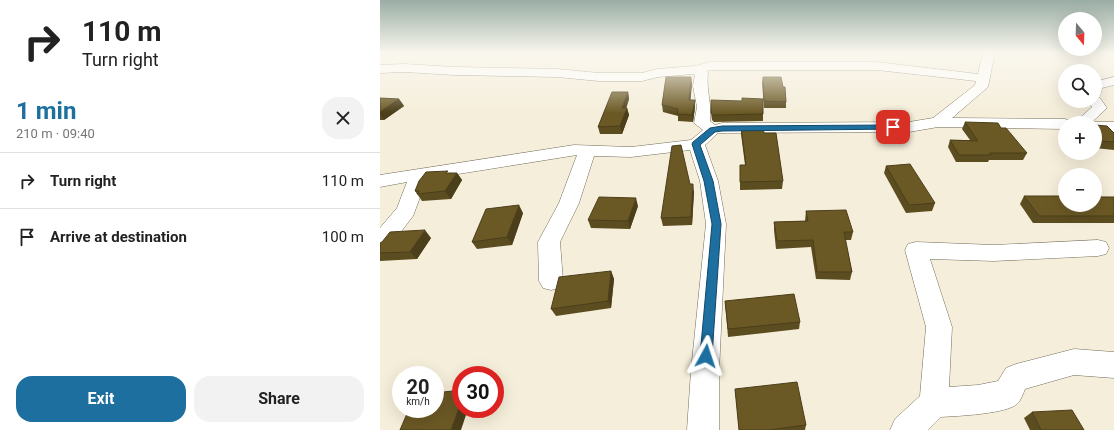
<!DOCTYPE html>
<meta charset="utf-8">
<style>
:root{--surface:#fff;--page:#f2f2f2;--text:#222;--muted:#767676;--line:#e0e0e0;--accent:#1d6fa0}
body{margin:0;font-family:Roboto,sans-serif;background:var(--page);color:var(--text);height:100vh;display:flex;flex-direction:column;font-size:15px;white-space:nowrap}
*{box-sizing:border-box;margin:0}
p{font-size:13px;color:var(--muted)}
.icon{flex:none;width:22px;height:22px;fill:none;stroke:currentColor;stroke-width:2;stroke-linecap:round;stroke-linejoin:round}
.map{position:relative;flex:1;overflow:hidden}
.sheet{display:flex;flex-direction:column;background:var(--surface);width:380px}
.sheet>*{flex:none}
.hud{background:#fff;color:var(--text);overflow:hidden}
.needle{width:26px;rotate:161deg}
.buttons{position:absolute;left:678px;top:12px;display:grid;gap:8px}
.buttons a{display:grid;place-items:center;width:44px;height:44px;border-radius:50%;background:var(--surface);box-shadow:0 4px 16px #0002;font-size:20px}
.speed{position:absolute;left:12px;top:366px;display:flex;gap:8px;font-size:20px;font-weight:700;text-align:center}
.speed>*{display:grid;place-content:center;width:52px;height:52px;border-radius:50%;background:var(--surface);box-shadow:0 4px 16px #0002;line-height:1}
.speed small{font-size:10px;font-weight:400}
.speed .limit{border:6px solid #d22;background:#fff;color:#111}
.pin{position:absolute;display:grid;place-items:center;width:34px;height:34px;color:#fff;margin:-17px;border-radius:8px;box-shadow:0 2px 6px #0006}
.me{position:absolute;width:44px;margin:-22px;rotate:5deg;stroke-linejoin:round;filter:drop-shadow(0 0 3px #0008)}
.turn{display:flex;align-items:center;gap:14px;height:84px;padding:0 16px;font-size:18px}
.turn .icon{width:52px;height:52px;stroke-width:2.5}
.turn b{display:block;font-size:28px;line-height:34px}
.round{display:grid;place-items:center;flex:none;width:42px;height:42px;border-radius:16px;background:var(--page)}
.summary{display:flex;align-items:center;justify-content:space-between;height:68px;padding:0 16px}
h1{font-size:24px;font-weight:700;line-height:30px;color:var(--accent)}
.button{display:flex;gap:8px;margin-top:auto;padding:8px 16px}
.button a{flex:1;height:46px;border-radius:16px;background:var(--accent);color:#fff;font-size:16px;font-weight:700;line-height:46px;text-align:center}
.button a+a{background:var(--page);color:var(--text)}
ul{padding:0;list-style:none}
li{display:flex;align-items:center;gap:12px;height:56px;padding:0 16px;border-top:1px solid var(--line)}
li div{flex:1}
li b{display:block;font-size:15px}
li em{font-style:normal}
main{display:flex;flex:1;min-height:0}
.map>svg:first-child{display:block}
.lines{fill:none;stroke-linecap:round;stroke-linejoin:round}
.street-casing{stroke:#726c5a;stroke-width:1}
.street{fill:#fff;fill-rule:evenodd}
.wall{fill:#5c4d20}
.shaded-wall{fill:#4b3e1a}
.building{fill:#6b5925;stroke:#4b3e1a}
.route{fill:#1d6fa0;stroke:#134868}
</style>
<main>
<section class="sheet">
<div class="hud">
<div class="turn"><svg class="icon" aria-label="right" viewBox="0 0 24 24"><path d="M7 20v-9h11M14 6l5 5-5 5"/></svg><div><b>110 m</b>Turn right</div></div>
</div>
<div class="summary"><div><h1>1 min</h1><p>210 m · 09:40</p></div><a class="round"><svg class="icon" aria-label="close" viewBox="0 0 24 24"><path d="M6 6l12 12M18 6L6 18"/></svg></a></div>
<ul>
<li><svg class="icon" aria-label="right" viewBox="0 0 24 24"><path d="M7 20v-9h11M14 6l5 5-5 5"/></svg><div><b>Turn right</b></div><em>110 m</em></li>
<li><svg class="icon" aria-label="arrive" viewBox="0 0 24 24"><path d="M6 21V4h12l-3 4 3 4H6"/></svg><div><b>Arrive at destination</b></div><em>100 m</em></li>
</ul>
<div class="button"><a>Exit</a><a>Share</a></div>
</section>
<div class="map">
<svg width="734" height="430" viewBox="0 0 734 430">
<rect width="100%" height="100%" fill="#f5eeda"/>
<g class="lines">
<g class="street-casing">
<g id="street">
<path d="M605,53h12l-3,4 -6,30 -36,31 113,1 5,2 2,2h-7v6l-127,-2 -29,5 -187,1h-4l-13,12 13,36 8,43 -7,147v59h-32l4,-59 15,-147 -6,-43 -10,-31 -59,7 -37,-1 -15,47 -19,39 3,39 -4,7 -8,2 -8,-2 -4,-7 -1,-39 21,-39 18,-48 -150,24 -14,37 -25,33 -8,2v-23l17,-20 10,-26 -27,5v-12l194,-30 57,2 60,-7 12,-10 -9,-7 3,-16 -4,-21 2,-11 -2,-1 -35,3 -16,4h-43l-42,-4 -102,-2 -51,-3 -24,1v-8l24,-1 51,3 102,2 42,4h43l15,-4 38,-3 15,-4h167l101,12 4,-17zM330,70h167l99,11 -1,4 -42,33 -24,4 -187,1 -7,2 -5,-4c2,-18 -4,-30 -2,-48l-1,-2z"/>
<polygon points="734,77 734,85 722,88 720,95 715,96 715,82"/>
<polygon points="715,97 720,98 727,108 712,122 734,122 734,132 715,131 715,123 694,123 712,107 708,101 715,101"/>
<path d="M718,240l8,2 3,6 -3,6 -8,2 -104,5 -64,-2 22,68 -3,60 29,-2 20,-4 8,-13 10,-4 58,-15 40,3v26l-40,-3 -49,14c-2,5 -4,11 -7,14 -9,11 -62,13 -77,14l-13,13h-38l5,-11 25,-23 6,-69 -21,-77 3,-6 8,-2 78,3z"/>
</g>
</g>
<use href="#street" class="street"/>
</g>
<g class="wall">
<polygon points="383,77 403,87 406,102 406,108 384,108 382,83"/>
<polygon points="312,83 310,100 315,107 313,122 298,121 298,116 283,112 282,105"/>
<polygon points="248,92 249,99 246,108 247,108 249,115 242,134 220,134 218,127"/>
<polygon points="0,98 19,99 24,106 4,120 0,120"/>
<polygon points="331,113 383,114 383,121 334,122 332,120"/>
<polygon points="585,122 621,128 647,153 643,160 609,160 608,162 576,162 568,147 570,140 590,140 582,129"/>
<polygon points="715,125 734,133 734,150 715,148"/>
<polygon points="361,127 384,133 403,181 402,189 360,190 360,165 365,165 361,134"/>
<polygon points="506,166 555,203 552,211 526,213 504,173"/>
<polygon points="70,173 77,173 82,180 71,199 42,201 35,191"/>
<polygon points="314,192 312,225 283,226 281,218"/>
<polygon points="644,196 734,197 734,223 653,223 640,204"/>
<polygon points="258,206 250,229 211,228 208,220"/>
<polygon points="426,211 473,232 471,240 465,240 472,272 470,280 436,279 431,247 396,249 394,230 394,222 425,221"/>
<polygon points="143,213 132,245 97,249 92,242"/>
<polygon points="51,238 37,259 0,261 0,243"/>
<polygon points="231,271 234,279 231,308 176,316 171,309"/>
<polygon points="345,301 420,322 419,329 348,337"/>
<polygon points="355,389 426,425 425,430 359,430"/>
<polygon points="652,412 704,430 650,430 644,418"/>
</g>
<g class="shaded-wall">
<polygon points="311,77 312,83 310,107 309,100"/>
<polygon points="248,92 249,99 244,115 242,108"/>
<polygon points="19,99 24,106 4,120 0,114 0,112"/>
<polygon points="315,100 315,107 313,122 312,115"/>
<polygon points="247,108 249,115 242,134 240,126"/>
<polygon points="77,173 82,180 71,199 65,191"/>
<polygon points="313,184 314,192 312,225 311,217"/>
<polygon points="256,198 258,206 250,229 248,221"/>
<polygon points="139,205 143,213 132,245 127,237"/>
<polygon points="45,230 51,238 37,259 30,252"/>
<polygon points="231,271 234,279 231,308 228,301"/>
<polygon points="81,402 81,409 88,409 81,430 71,430"/>
</g>
<g class="building">
<polygon points="286,77 311,77 309,100 315,100 312,115 297,114 298,109 282,105"/>
<polygon points="383,77 401,77 403,87 405,87 406,102 384,101"/>
<polygon points="232,92 248,92 242,108 247,108 240,126 218,127"/>
<polygon points="0,98 19,99 0,112"/>
<polygon points="362,98 383,99 383,114 339,115 333,115 331,113 331,100 362,101"/>
<polygon points="585,122 618,123 621,128 626,128 647,153 610,153 611,155 579,155 570,140 598,141"/>
<polygon points="715,125 727,126 734,133 734,142 716,141 715,139"/>
<polygon points="361,127 383,127 384,133 396,133 403,181 360,182 360,165 366,165"/>
<polygon points="301,145 310,184 313,184 311,217 281,218 292,146"/>
<polygon points="530,164 555,203 529,205 506,166"/>
<polygon points="68,171 66,173 77,173 65,191 37,194 39,191 35,191 39,181 46,172"/>
<polygon points="644,196 685,196 685,205 715,205 715,197 734,197 734,216 659,216"/>
<polygon points="219,197 256,198 248,221 208,220"/>
<polygon points="139,205 127,237 92,242 106,209"/>
<polygon points="466,210 473,232 464,232 472,272 437,272 433,240 397,241 394,222 428,221 426,211"/>
<polygon points="45,230 30,252 0,253 0,243 2,242 10,232"/>
<polygon points="231,271 228,301 171,309 179,277"/>
<polygon points="414,294 420,322 348,329 345,301"/>
<polygon points="417,382 426,425 388,430 359,430 355,389"/>
<polygon points="81,390 81,402 71,430 20,430 29,409 55,409 55,393"/>
<polygon points="692,410 704,430 661,430 652,412"/>
</g>
<linearGradient id="sky" x2="0" y2="1"><stop stop-color="#99ada4"/><stop offset="0.47" stop-color="#faf7ee"/><stop offset="1" stop-color="#faf7ee" stop-opacity="0"/></linearGradient>
<rect width="734" height="113" fill="url(#sky)"/>
<polygon class="route" points="513,125 516,126 516,129 342,131 335,132 320,145 333,181 341,224 332,356 330,360 326,362 322,360 320,356 332,224 324,181 312,144 313,142 330,128 342,126"/>
</svg>
<div class="buttons">
<a><svg class="needle" viewBox="-14 -14 28 28"><path d="M0-13l5 13h-10z" fill="#e53935"/><path d="M0 13l5-13h-10z" fill="#767676"/></svg></a>
<a><svg class="icon" aria-label="search" viewBox="0 0 24 24"><circle cx="10" cy="10" r="6"/><path d="M15 15l6 6"/></svg></a>
<a>+</a>
<a>−</a>
</div>
<div class="speed"><div>20<small>km/h</small></div><div class="limit">30</div></div>
<div class="pin" style="left:513px;top:127px;background:#d93025"><svg class="icon" aria-label="arrive" viewBox="0 0 24 24"><path d="M6 21V4h12l-3 4 3 4H6"/></svg></div>
<svg class="me" style="left:326px;top:356px" viewBox="-20 -20 40 40"><path d="M0-17L14 15 0 8-14 15z" fill="#1d6fa0" stroke="#fff" stroke-width="4"/></svg>
</div>
</main>
